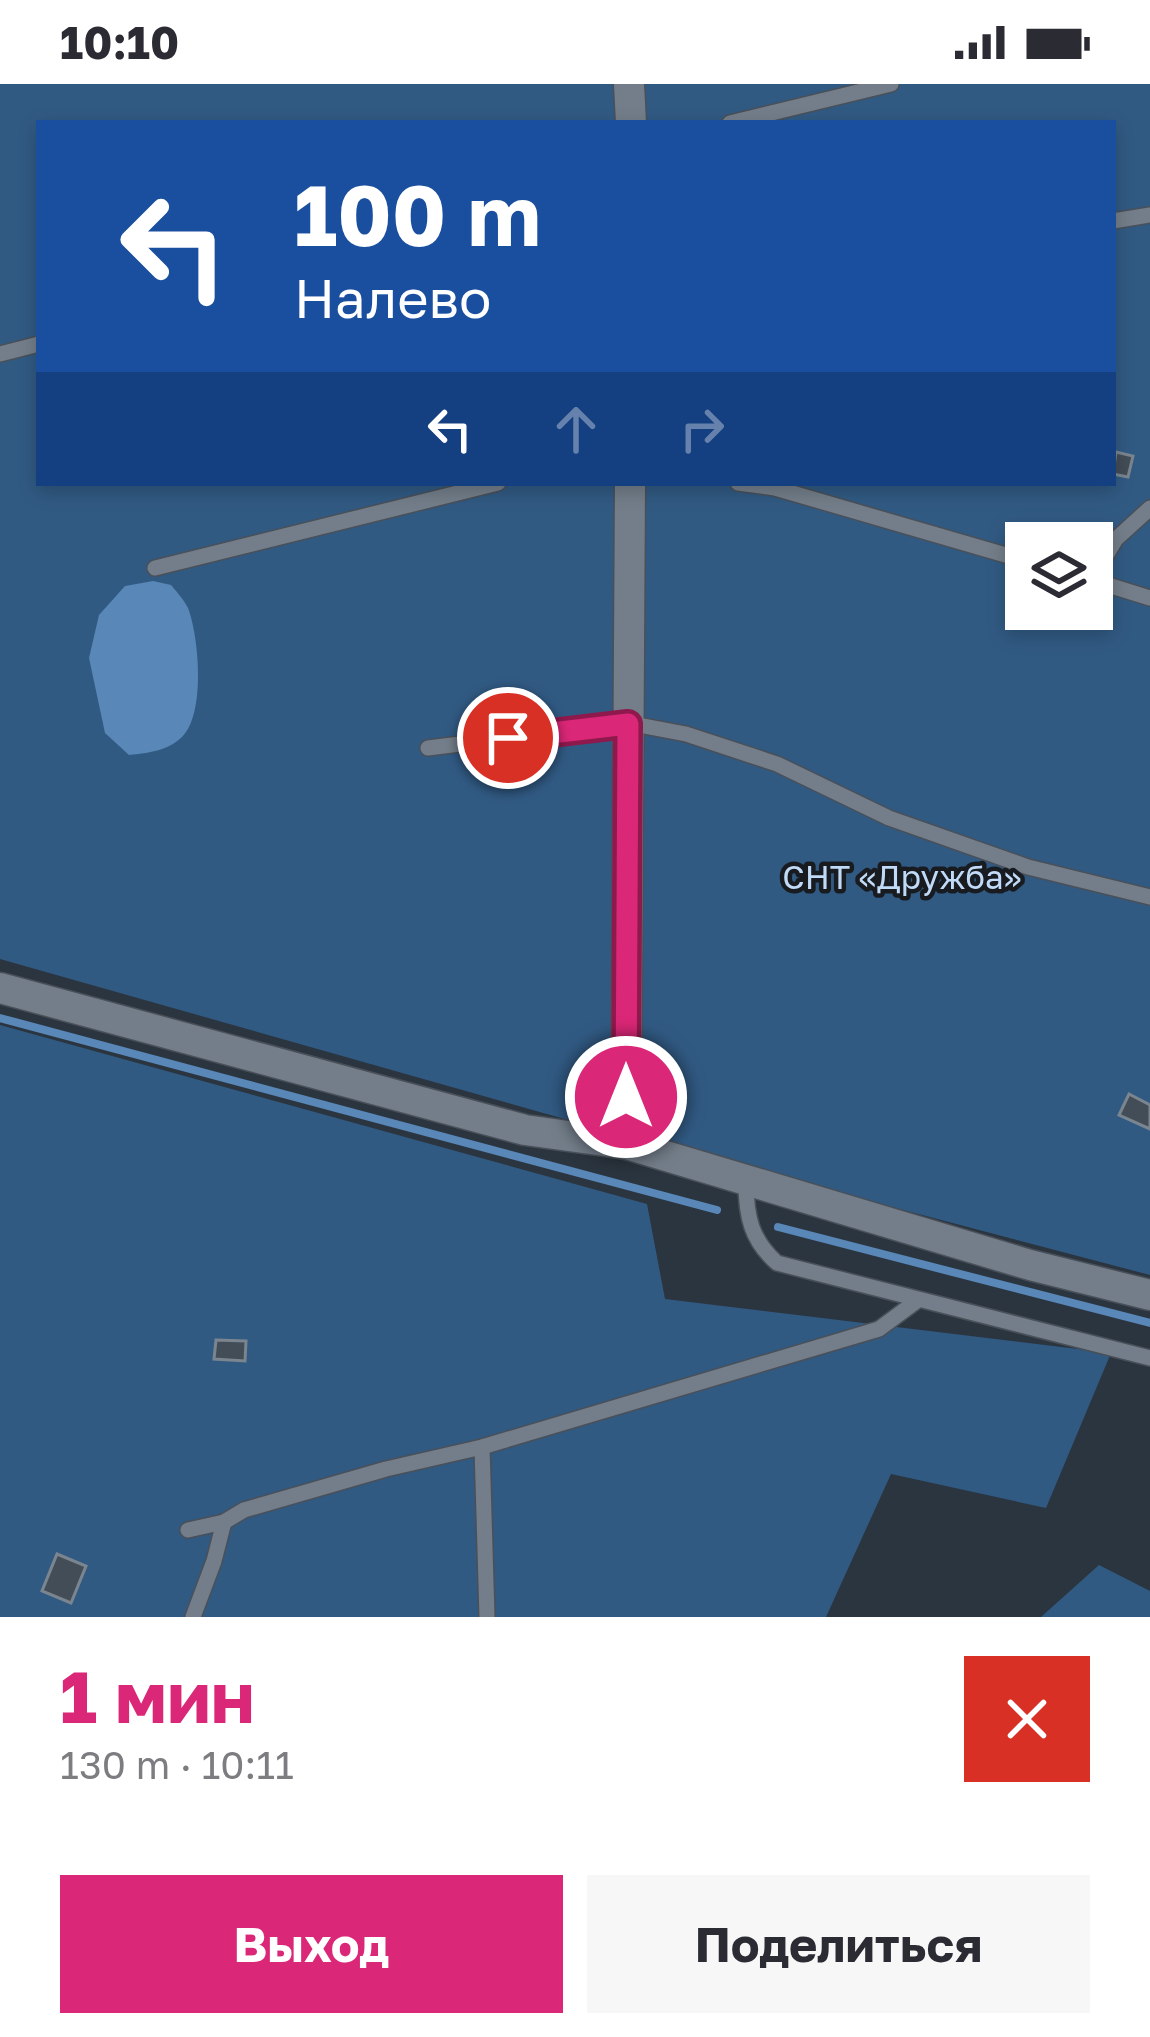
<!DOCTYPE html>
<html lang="ru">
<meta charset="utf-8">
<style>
:root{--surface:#fff;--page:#f7f7f7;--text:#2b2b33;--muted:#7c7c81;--accent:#db2777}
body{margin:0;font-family:"Golos Text",sans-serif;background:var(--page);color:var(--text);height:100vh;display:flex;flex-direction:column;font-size:45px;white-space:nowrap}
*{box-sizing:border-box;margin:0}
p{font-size:39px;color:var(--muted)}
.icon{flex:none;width:66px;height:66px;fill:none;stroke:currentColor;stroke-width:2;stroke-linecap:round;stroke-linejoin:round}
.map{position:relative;height:1533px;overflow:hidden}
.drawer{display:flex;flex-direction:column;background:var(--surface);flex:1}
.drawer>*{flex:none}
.top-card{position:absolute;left:36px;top:36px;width:1080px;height:366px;border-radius:0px;box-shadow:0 6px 18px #0003;background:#1a4fa0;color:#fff;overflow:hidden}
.tools{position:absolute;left:1005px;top:438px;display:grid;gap:24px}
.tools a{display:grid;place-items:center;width:108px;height:108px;border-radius:0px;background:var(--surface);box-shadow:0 6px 18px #0003;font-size:60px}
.pin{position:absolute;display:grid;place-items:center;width:102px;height:102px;color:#fff;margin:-51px;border:6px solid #fff;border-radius:50%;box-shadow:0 3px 12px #0007}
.me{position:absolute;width:132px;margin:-66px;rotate:0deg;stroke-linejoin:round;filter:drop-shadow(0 0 9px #0008)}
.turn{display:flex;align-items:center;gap:42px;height:252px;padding:0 60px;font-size:54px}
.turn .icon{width:156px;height:156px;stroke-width:2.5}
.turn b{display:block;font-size:84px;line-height:102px}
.lanes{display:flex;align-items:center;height:114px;padding:0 60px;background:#0003;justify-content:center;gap:60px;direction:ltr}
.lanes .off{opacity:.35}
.round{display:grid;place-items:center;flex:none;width:126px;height:126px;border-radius:0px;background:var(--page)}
.headline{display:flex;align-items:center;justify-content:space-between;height:204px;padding:0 60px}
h1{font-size:72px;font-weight:700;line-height:90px;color:var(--accent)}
.action{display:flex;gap:24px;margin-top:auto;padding:24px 60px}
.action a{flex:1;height:138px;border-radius:0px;background:var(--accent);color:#fff;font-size:48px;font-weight:700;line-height:138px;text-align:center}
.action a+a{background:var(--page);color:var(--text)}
.status{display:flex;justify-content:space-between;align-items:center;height:84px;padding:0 60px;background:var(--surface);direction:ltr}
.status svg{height:33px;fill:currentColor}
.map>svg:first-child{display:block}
.green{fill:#315a83;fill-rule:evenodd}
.water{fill:#5887b8}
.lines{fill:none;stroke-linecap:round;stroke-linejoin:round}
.stream{stroke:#5887b8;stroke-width:8}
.building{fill:#434d57;stroke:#7a8590;stroke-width:3}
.lane-casing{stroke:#495059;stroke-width:18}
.street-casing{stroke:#495059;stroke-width:33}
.lane{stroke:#737e8a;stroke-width:15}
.street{stroke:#737e8a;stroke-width:30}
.route-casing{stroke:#8e194d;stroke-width:30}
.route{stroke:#db2777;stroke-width:21}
.labels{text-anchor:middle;stroke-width:9;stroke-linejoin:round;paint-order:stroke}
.park-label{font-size:33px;fill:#c0daf7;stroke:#181c21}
</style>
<div class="status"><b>10:10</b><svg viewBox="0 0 49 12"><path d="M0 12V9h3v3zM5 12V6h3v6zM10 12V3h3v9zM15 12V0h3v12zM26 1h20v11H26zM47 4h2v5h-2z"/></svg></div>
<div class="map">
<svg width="1150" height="1533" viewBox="0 0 1150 1533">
<rect width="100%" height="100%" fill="#2b353f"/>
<g class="green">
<path d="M0,0h1150v1191l-497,-131 -653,-185zM39,39h1074v360h-1074zM1026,459h66v66h-66z"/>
<polygon points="0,941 647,1120 665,1215 1111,1269 1046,1424 891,1390 826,1533 0,1533"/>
<polygon points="1099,1481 1150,1507 1150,1533 1041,1533"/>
</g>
<path class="water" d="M153,497l18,4c6,7 13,15 17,23 11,29 18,106 -6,129 -15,14 -33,16 -53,18l-24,-22 -16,-75 10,-43 26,-29z"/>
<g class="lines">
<g class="stream">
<polyline points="0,934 717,1126"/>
<polyline points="778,1143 1150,1239"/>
</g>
</g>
<g class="building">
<polygon points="1116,368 1133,372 1128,393 1113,390"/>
<polygon points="1129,1010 1150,1021 1150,1045 1119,1031"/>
<polygon points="216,1256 246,1257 245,1277 214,1275"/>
<polygon points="57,1470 86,1482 71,1519 42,1507"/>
</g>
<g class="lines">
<g class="lane-casing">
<g id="lane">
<polyline points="730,39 891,0"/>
<polyline points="1113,137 1150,131"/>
<polyline points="0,270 39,260"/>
<polyline points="738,399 775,404 1026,477"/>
<polyline points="155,484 498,399"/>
<polyline points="1092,495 1116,455 1150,424"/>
<polyline points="1092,496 1150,514"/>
<polyline points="428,664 628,639 686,650 777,680 889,734 1028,783 1150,813"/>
<path d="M746,1098c0,34 5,58 31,81l373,95"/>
<polyline points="482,1363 487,1533"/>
<polyline points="188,1446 224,1438"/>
<polyline points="193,1533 214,1477 224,1438 244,1426 386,1385 482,1363 879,1245 918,1216"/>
</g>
</g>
<g class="street-casing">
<g id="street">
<polyline points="629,0 631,39"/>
<polyline points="0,904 525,1046 626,1060 1030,1181 1150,1211"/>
<polyline points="626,1060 630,399"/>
</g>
</g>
<use href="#lane" class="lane"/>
<use href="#street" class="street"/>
</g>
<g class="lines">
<g class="route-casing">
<polyline id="route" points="508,654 628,640 626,1013"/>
</g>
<use href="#route" class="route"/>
</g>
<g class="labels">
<g class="park-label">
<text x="902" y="805">СНТ «Дружба»</text>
</g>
</g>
</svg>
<div class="tools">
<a><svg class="icon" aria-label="layers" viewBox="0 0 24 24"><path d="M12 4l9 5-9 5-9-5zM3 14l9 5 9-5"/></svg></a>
</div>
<div class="pin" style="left:508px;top:654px;background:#d93025"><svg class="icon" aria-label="arrive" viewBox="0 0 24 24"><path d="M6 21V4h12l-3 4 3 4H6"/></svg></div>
<svg class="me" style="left:626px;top:1013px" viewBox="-20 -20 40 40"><circle r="17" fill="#db2777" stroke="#fff" stroke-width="3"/><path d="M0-11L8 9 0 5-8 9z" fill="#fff"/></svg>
<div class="top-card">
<div class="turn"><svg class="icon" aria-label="left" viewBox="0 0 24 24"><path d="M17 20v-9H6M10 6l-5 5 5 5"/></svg><div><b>100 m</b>Налево</div></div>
<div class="lanes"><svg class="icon" aria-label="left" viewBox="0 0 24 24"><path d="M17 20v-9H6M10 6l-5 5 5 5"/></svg><svg class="icon off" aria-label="ahead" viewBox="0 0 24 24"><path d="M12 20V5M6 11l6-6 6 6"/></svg><svg class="icon off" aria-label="right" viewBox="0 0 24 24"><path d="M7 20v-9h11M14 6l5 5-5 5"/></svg></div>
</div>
</div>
<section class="drawer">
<div class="headline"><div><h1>1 мин</h1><p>130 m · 10:11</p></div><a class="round" style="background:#d93025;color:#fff"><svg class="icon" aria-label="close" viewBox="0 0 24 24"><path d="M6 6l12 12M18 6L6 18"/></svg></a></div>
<div class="action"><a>Выход</a><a>Поделиться</a></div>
</section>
